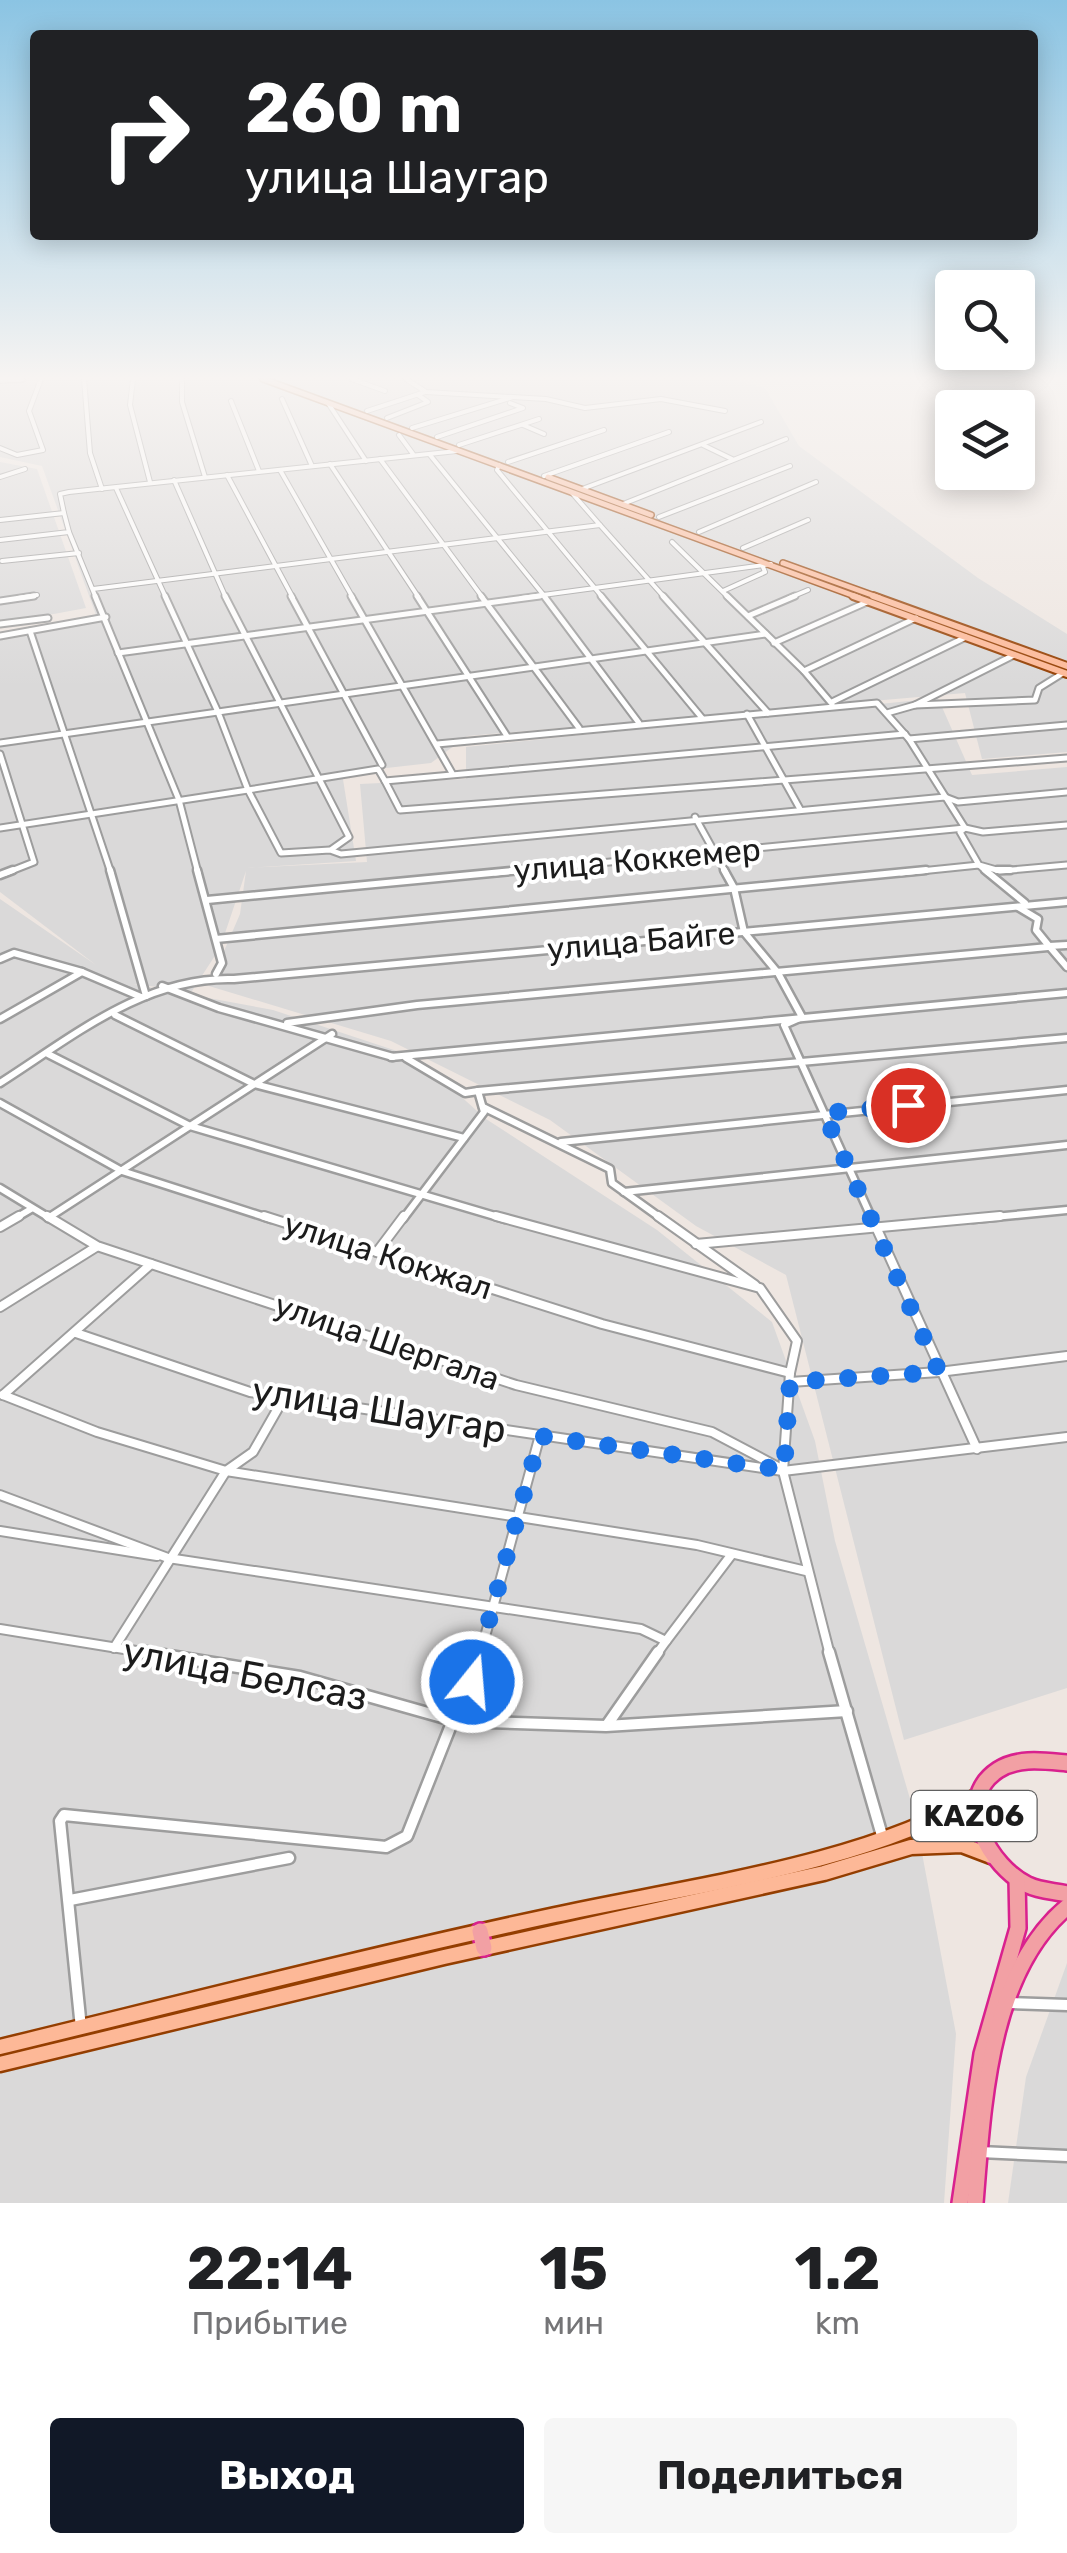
<!DOCTYPE html>
<html lang="ru">
<meta charset="utf-8">
<style>
:root{--surface:#fff;--page:#f6f6f6;--text:#202124;--muted:#757577;--accent:#111827}
body{margin:0;font-family:Rubik,sans-serif;background:var(--page);color:var(--text);height:100vh;display:flex;flex-direction:column;font-size:38px;white-space:nowrap}
*{box-sizing:border-box;margin:0}
p{font-size:32px;color:var(--muted)}
.icon{flex:none;width:55px;height:55px;fill:none;stroke:currentColor;stroke-width:2;stroke-linecap:round;stroke-linejoin:round}
.map{position:relative;height:2203px;overflow:hidden}
.drawer{display:flex;flex-direction:column;background:var(--surface);flex:1}
.drawer>*{flex:none}
.top-card{position:absolute;left:30px;top:30px;width:1008px;height:210px;border-radius:10px;box-shadow:0 5px 25px #0003;background:#202124;color:#fff;overflow:hidden}
.fabs{position:absolute;left:935px;top:270px;display:grid;gap:20px}
.fabs a{display:grid;place-items:center;width:100px;height:100px;border-radius:10px;background:var(--surface);box-shadow:0 5px 25px #0003;font-size:50px}
.pin{position:absolute;display:grid;place-items:center;width:85px;height:85px;color:#fff;margin:-42px;border:5px solid #fff;border-radius:50%;box-shadow:0 2px 10px #0007}
.me{position:absolute;width:110px;margin:-55px;rotate:17deg;stroke-linejoin:round;filter:drop-shadow(0 0 8px #0008)}
.turn{display:flex;align-items:center;gap:35px;height:210px;padding:0 50px;font-size:45px}
.turn .icon{width:130px;height:130px;stroke-width:2.5}
.turn b{display:block;font-size:70px;line-height:85px}
.eta{display:flex;justify-content:space-evenly;align-items:center;height:170px;text-align:center}
.eta b{font-size:60px;font-weight:700;line-height:70px}
.action{display:flex;gap:20px;margin-top:auto;padding:20px 50px}
.action a{flex:1;height:115px;border-radius:10px;background:var(--accent);color:#fff;font-size:40px;font-weight:700;line-height:115px;text-align:center}
.action a+a{background:var(--page);color:var(--text)}
.map>svg:first-child{display:block}
.residential{fill:#dad9d9}
.lines{fill:none;stroke-linecap:round;stroke-linejoin:round}
.minor-far4-casing{stroke:#9d9d9d;stroke-width:6}
.minor-far3-casing{stroke:#9d9d9d;stroke-width:9}
.minor-far2-casing{stroke:#9d9d9d;stroke-width:11}
.minor-far1-casing{stroke:#9d9d9d;stroke-width:12}
.minor-casing{stroke:#9d9d9d;stroke-width:15}
.tertiary-casing{stroke:#9d9d9d;stroke-width:8}
.primary-far2-casing{stroke:#943e00;stroke-width:8}
.primary-far1-casing{stroke:#943e00;stroke-width:10}
.primary-casing{stroke:#943e00;stroke-width:19}
.trunk-casing{stroke:#d9218e;stroke-width:20}
.minor-far4{stroke:#fff;stroke-width:4}
.minor-far3{stroke:#fff;stroke-width:5}
.minor-far2{stroke:#fff;stroke-width:6}
.minor-far1{stroke:#fff;stroke-width:8}
.minor{stroke:#fff;stroke-width:10}
.tertiary{stroke:#fff;stroke-width:5}
.primary-far2{stroke:#fdb897;stroke-width:5}
.primary-far1{stroke:#fdb897;stroke-width:6}
.primary{stroke:#fdb897;stroke-width:14}
.trunk{stroke:#f2a0a4;stroke-width:15}
.route{stroke:#1a73e8;stroke-width:18;stroke-dasharray:0 32.4}
.labels{text-anchor:middle;stroke-width:8;stroke-linejoin:round;paint-order:stroke}
.shield{fill:#fff;stroke:#606060;stroke-width:2.5}
.shield-label{font-size:30px;font-weight:bold;fill:#1c1c1c}
.street-label{font-size:32px;fill:#1c1c1c;stroke:#fff}
.near-street-label{font-size:38px;fill:#1c1c1c;stroke:#fff}
</style>
<div class="map">
<svg width="1067" height="2203" viewBox="0 0 1067 2203">
<rect width="100%" height="100%" fill="#eee6e1"/>
<g class="residential">
<polygon points="0,379 731,379 765,388 799,446 978,578 1067,634 1067,752 982,759 965,693 467,736 431,763 342,773 356,861 246,868 367,862 360,784 466,779 466,747 938,698 972,775 1067,767 1067,1688 904,1740 786,1275 696,1226 550,1120 391,1041 209,986 240,914 246,871 220,948 192,991 132,984 273,1010 418,1058 486,1119 657,1230 772,1322 815,1441 835,1541 915,1816 956,2034 944,2203 0,2203 0,899 96,965 0,892 0,632 96,615 42,466 0,457"/>
<polygon points="0,462 37,469 86,608 0,624"/>
<polygon points="1067,1963 1067,2203 1008,2203 1026,2077"/>
</g>
<g class="lines">
<g class="minor-far4-casing">
<g id="minor-far4">
<polyline points="84,379 90,453 102,489"/>
<polyline points="133,379 130,405 150,482"/>
<polyline points="182,379 182,402 205,477"/>
<polyline points="352,379 385,391"/>
<polyline points="406,379 426,392 546,399 585,408 661,399 725,411"/>
<polyline points="282,399 312,466"/>
<polyline points="231,401 259,471"/>
<polyline points="328,403 366,461"/>
<polyline points="367,411 425,392"/>
<polyline points="387,418 428,402 418,395"/>
<polyline points="523,425 544,434"/>
<polyline points="412,428 513,397"/>
<polyline points="399,435 413,454"/>
<polyline points="437,437 523,408 510,403"/>
<polyline points="459,445 539,419"/>
<polyline points="703,445 732,459"/>
<polyline points="0,448 17,455 43,450 29,411 41,379"/>
<polyline points="430,455 546,598"/>
<polyline points="380,459 483,598"/>
<polyline points="508,462 604,430"/>
<polyline points="330,464 419,598"/>
<polyline points="499,465 497,470 603,598"/>
<polyline points="280,470 353,598"/>
<polyline points="227,475 293,598"/>
<polyline points="544,476 669,432"/>
<polyline points="0,477 25,469"/>
<polyline points="174,480 226,598"/>
<polyline points="116,488 166,598"/>
<polyline points="582,489 761,422"/>
<polyline points="623,504 786,439"/>
<polyline points="659,517 790,466"/>
<polyline points="0,520 64,513 60,494 69,492 457,451"/>
<polyline points="600,525 665,598"/>
<polyline points="69,532 96,598"/>
<polyline points="699,532 816,482"/>
<polyline points="0,540 69,532 64,513"/>
<polyline points="672,542 729,598"/>
<polyline points="743,548 808,520"/>
<polyline points="2,561 79,553"/>
<polyline points="93,589 600,525 572,493"/>
<polyline points="723,591 765,572 763,567"/>
<polyline points="18,598 37,595"/>
<polyline points="521,598 771,564"/>
<polyline points="789,598 808,590"/>
</g>
</g>
<g class="minor-far3-casing">
<g id="minor-far3">
<polyline points="95,596 179,800 198,873"/>
<polyline points="225,596 349,837 332,849"/>
<polyline points="291,596 382,765"/>
<polyline points="351,596 452,773"/>
<polyline points="417,596 507,736"/>
<polyline points="481,596 579,728"/>
<polyline points="544,596 639,723"/>
<polyline points="601,596 702,718"/>
<polyline points="663,596 768,713"/>
<polyline points="727,596 804,671 916,618"/>
<polyline points="0,601 34,596"/>
<polyline points="748,616 795,596"/>
<polyline points="0,624 48,618"/>
<polyline points="30,631 111,873"/>
<polyline points="0,636 106,617"/>
<polyline points="774,643 867,602"/>
<polyline points="118,653 540,596"/>
<polyline points="804,671 832,704"/>
<polyline points="832,702 966,637"/>
<polyline points="915,705 1035,700 1039,688 1063,673"/>
<polyline points="887,713 915,705 1014,655"/>
<polyline points="747,714 800,809"/>
<polyline points="905,734 385,781 378,769 248,790 281,853 330,850 341,854 945,797 958,802 1067,792"/>
<polyline points="909,739 1067,725"/>
<polyline points="0,743 218,712 165,596"/>
<polyline points="437,744 877,703 909,739 965,828 960,832 979,865 1000,871 1067,865"/>
<polyline points="0,754 34,862 6,873"/>
<polyline points="385,781 400,810 1067,758"/>
<polyline points="695,817 726,873"/>
<polyline points="0,828 248,790 218,712 766,634"/>
<polyline points="495,873 965,828 983,832 1067,825"/>
<polyline points="901,873 979,865 988,873"/>
</g>
</g>
<g class="minor-far2-casing">
<g id="minor-far2">
<polyline points="110,870 146,996"/>
<polyline points="197,870 222,963 216,974"/>
<polyline points="724,870 734,888 744,932 778,973 802,1017 784,1025 872,1219"/>
<polyline points="985,870 1025,903"/>
<polyline points="997,870 1010,870"/>
<polyline points="0,875 13,870"/>
<polyline points="207,900 522,870"/>
<polyline points="1018,907 1038,919 1036,930 1049,946"/>
<polyline points="216,939 926,870"/>
<polyline points="1067,945 1049,946 1067,967"/>
<polyline points="0,959 14,953 82,972"/>
<polyline points="162,986 219,1008 393,1057"/>
<polyline points="115,1015 254,1084 464,1138"/>
<polyline points="0,1019 82,972 141,997"/>
<polyline points="287,1023 417,1005 1048,947"/>
<polyline points="48,1054 190,1126 505,1219"/>
<polyline points="391,1057 1067,993"/>
<path d="M0,1083c72,-46 145,-107 234,-104l833,-77"/>
<polyline points="478,1091 1067,1038"/>
<polyline points="0,1103 122,1171 271,1219"/>
<polyline points="483,1107 610,1169 612,1183 662,1219"/>
<polyline points="561,1142 1067,1090"/>
<polyline points="0,1188 51,1219"/>
<polyline points="624,1192 1067,1145"/>
<polyline points="48,1218 332,1034"/>
<polyline points="14,1219 31,1209"/>
<polyline points="403,1219 484,1112 478,1091 465,1093 406,1058"/>
<polyline points="973,1219 1067,1210"/>
</g>
</g>
<g class="minor-far1-casing">
<g id="minor-far1">
<polyline points="47,1216 97,1246 516,1385 712,1432 778,1467"/>
<polyline points="264,1216 602,1324 790,1373"/>
<polyline points="496,1216 760,1288 797,1341 790,1373 783,1471 830,1655"/>
<polyline points="658,1216 755,1285"/>
<polyline points="871,1216 977,1449"/>
<polyline points="0,1227 19,1216"/>
<polyline points="696,1244 1000,1216"/>
<polyline points="377,1252 404,1216"/>
<polyline points="0,1307 96,1247"/>
<polyline points="76,1333 250,1392 783,1471 1067,1437"/>
<polyline points="790,1382 939,1372 1067,1356"/>
<polyline points="3,1395 97,1432 226,1471 697,1545 806,1571"/>
<polyline points="3,1395 151,1264"/>
<polyline points="0,1495 168,1558 641,1629 666,1641 656,1655"/>
<polyline points="0,1531 157,1556"/>
<polyline points="0,1629 161,1655"/>
<polyline points="666,1641 732,1554"/>
<polyline points="114,1648 226,1471 253,1452 285,1396"/>
<polyline points="480,1655 540,1435"/>
</g>
</g>
<g class="minor-casing">
<g id="minor">
<polyline points="145,1652 300,1677 456,1721 606,1726 847,1711"/>
<polyline points="829,1652 883,1839"/>
<polyline points="607,1725 658,1652"/>
<polyline points="70,1900 289,1858"/>
<polyline points="1009,2003 1067,2005"/>
<polyline points="81,2028 60,1821 64,1815 386,1847 407,1836 480,1652"/>
<polyline points="980,2152 1067,2156"/>
</g>
</g>
<g class="tertiary-casing">
<polyline id="tertiary" points="0,380 22,379"/>
</g>
<g class="primary-far2-casing">
<g id="primary-far2">
<polyline points="263,379 860,598"/>
<polyline points="548,477 651,515"/>
<polyline points="783,563 880,598"/>
</g>
</g>
<g class="primary-far1-casing">
<g id="primary-far1">
<polyline points="853,596 1067,674"/>
<polyline points="873,596 1067,666"/>
</g>
</g>
<g class="primary-casing">
<g id="primary">
<path d="M0,2047c185,-45 369,-92 555,-132 128,-28 312,-51 422,-119"/>
<polyline points="0,2064 444,1957 824,1873 911,1847 962,1845 991,1856"/>
</g>
</g>
<g class="trunk-casing">
<g id="trunk">
<path d="M1067,1763c-23,-2 -49,-6 -69,7 -47,31 -7,98 30,115 12,6 27,6 39,9"/>
<polyline points="480,1931 484,1948"/>
<polyline points="960,2203 982,2054 1018,1928 1017,1879"/>
<path d="M975,2203c8,-96 13,-230 92,-296"/>
</g>
</g>
<use href="#minor-far4" class="minor-far4"/>
<use href="#minor-far3" class="minor-far3"/>
<use href="#minor-far2" class="minor-far2"/>
<use href="#minor-far1" class="minor-far1"/>
<use href="#minor" class="minor"/>
<use href="#tertiary" class="tertiary"/>
<use href="#primary-far2" class="primary-far2"/>
<use href="#primary-far1" class="primary-far1"/>
<use href="#primary" class="primary"/>
<use href="#trunk" class="trunk"/>
</g>
<linearGradient id="sky" x2="0" y2="1"><stop stop-color="#8bc4e3"/><stop offset="0.55" stop-color="#f7f4f2"/><stop offset="1" stop-color="#f7f4f2" stop-opacity="0"/></linearGradient>
<rect width="1067" height="687" fill="url(#sky)"/>
<g class="lines">
<polyline class="route" points="472,1682 540,1436 784,1470 790,1382 939,1372 824,1113 908,1105"/>
</g>
<g class="labels">
<rect class="shield" x="911.5" y="1791" width="125" height="50" rx="8"/>
<g class="shield-label">
<text x="974" y="1826">KАZ06</text>
</g>
<g class="street-label">
<text transform="translate(637 860) rotate(-5)" y="11">улица Коккемер</text>
<text transform="translate(641 941) rotate(-5)" y="11">улица Байге</text>
<text transform="translate(388 1256) rotate(18)" y="11">улица Кокжал</text>
<text transform="translate(387 1342) rotate(19)" y="11">улица Шергала</text>
</g>
<g class="near-street-label">
<text transform="translate(379 1410) rotate(9)" y="13">улица Шаугар</text>
<text transform="translate(245 1674) rotate(11)" y="13">улица Белсаз</text>
</g>
</g>
</svg>
<div class="fabs">
<a><svg class="icon" aria-label="search" viewBox="0 0 24 24"><circle cx="10" cy="10" r="6"/><path d="M15 15l6 6"/></svg></a>
<a><svg class="icon" aria-label="layers" viewBox="0 0 24 24"><path d="M12 4l9 5-9 5-9-5zM3 14l9 5 9-5"/></svg></a>
</div>
<div class="pin" style="left:908px;top:1105px;background:#d93025"><svg class="icon" aria-label="arrive" viewBox="0 0 24 24"><path d="M6 21V4h12l-3 4 3 4H6"/></svg></div>
<svg class="me" style="left:472px;top:1682px" viewBox="-20 -20 40 40"><circle r="17" fill="#1a73e8" stroke="#fff" stroke-width="3"/><path d="M0-11L8 9 0 5-8 9z" fill="#fff"/></svg>
<div class="top-card">
<div class="turn"><svg class="icon" aria-label="right" viewBox="0 0 24 24"><path d="M7 20v-9h11M14 6l5 5-5 5"/></svg><div><b>260 m</b>улица Шаугар</div></div>
</div>
</div>
<section class="drawer">
<div class="eta">
<div><b>22:14</b><p>Прибытие</p></div>
<div><b>15</b><p>мин</p></div>
<div><b>1.2</b><p>km</p></div>
</div>
<div class="action"><a>Выход</a><a>Поделиться</a></div>
</section>
